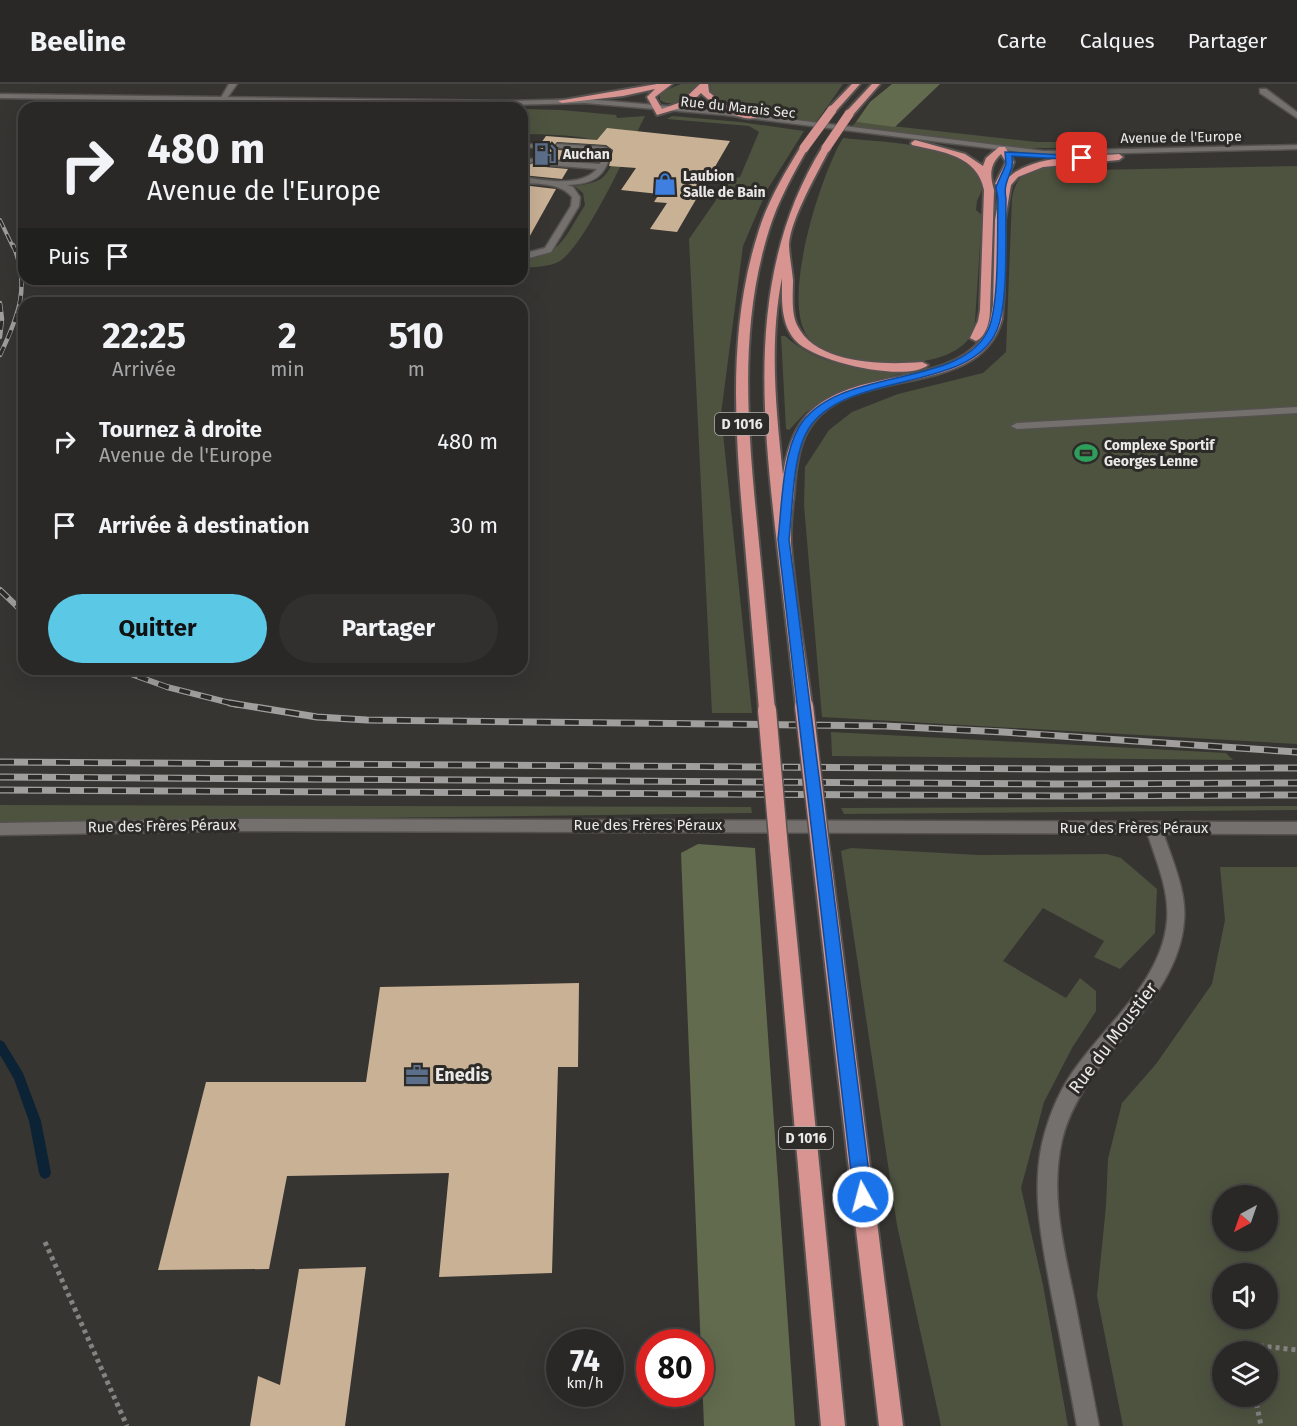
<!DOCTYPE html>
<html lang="fr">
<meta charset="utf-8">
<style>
:root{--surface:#292826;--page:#31302e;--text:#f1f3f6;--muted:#a5a6a7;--line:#454443;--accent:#5bc8e6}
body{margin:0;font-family:"Fira Sans",sans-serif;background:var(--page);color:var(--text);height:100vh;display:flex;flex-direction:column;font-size:22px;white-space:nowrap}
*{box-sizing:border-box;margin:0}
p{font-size:20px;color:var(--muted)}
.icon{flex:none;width:33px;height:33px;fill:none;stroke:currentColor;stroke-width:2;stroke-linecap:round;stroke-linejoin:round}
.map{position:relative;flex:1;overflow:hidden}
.sheet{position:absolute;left:18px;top:213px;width:510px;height:378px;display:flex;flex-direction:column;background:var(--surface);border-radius:18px;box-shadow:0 6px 24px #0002,0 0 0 2px var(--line)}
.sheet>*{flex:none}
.top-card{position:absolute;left:18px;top:18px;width:510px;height:183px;border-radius:18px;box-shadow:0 6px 24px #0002,0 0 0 2px var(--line);background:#292826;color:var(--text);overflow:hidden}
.needle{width:39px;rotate:220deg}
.controls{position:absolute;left:1212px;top:1101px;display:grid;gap:12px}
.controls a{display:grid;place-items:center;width:66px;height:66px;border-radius:50%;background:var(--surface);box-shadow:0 6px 24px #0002,0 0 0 2px var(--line);font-size:30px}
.speed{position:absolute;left:546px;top:1245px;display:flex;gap:12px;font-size:30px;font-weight:700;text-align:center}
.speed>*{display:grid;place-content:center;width:78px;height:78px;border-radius:50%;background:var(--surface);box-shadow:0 6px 24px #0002,0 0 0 2px var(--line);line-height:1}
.speed small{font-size:15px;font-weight:400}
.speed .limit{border:9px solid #d22;background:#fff;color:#111}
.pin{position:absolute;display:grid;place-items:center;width:51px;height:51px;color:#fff;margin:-26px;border-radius:12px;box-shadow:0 3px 9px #0006}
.me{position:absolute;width:66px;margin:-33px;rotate:353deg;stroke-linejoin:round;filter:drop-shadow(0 0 4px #0008)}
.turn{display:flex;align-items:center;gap:21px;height:126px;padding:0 30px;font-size:27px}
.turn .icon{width:78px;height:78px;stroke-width:2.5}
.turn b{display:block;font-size:42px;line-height:51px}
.then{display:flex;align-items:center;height:57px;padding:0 30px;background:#0003;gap:12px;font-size:22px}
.eta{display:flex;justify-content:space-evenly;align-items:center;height:102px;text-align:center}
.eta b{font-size:36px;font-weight:700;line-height:42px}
.cta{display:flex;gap:12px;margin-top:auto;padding:12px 30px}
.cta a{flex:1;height:69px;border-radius:36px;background:var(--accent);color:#111;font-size:24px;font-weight:700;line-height:69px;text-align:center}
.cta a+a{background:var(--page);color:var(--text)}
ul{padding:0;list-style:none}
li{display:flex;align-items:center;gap:18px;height:84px;padding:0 30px}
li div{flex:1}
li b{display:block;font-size:22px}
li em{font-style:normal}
header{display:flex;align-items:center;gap:36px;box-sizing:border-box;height:84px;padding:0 30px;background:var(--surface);border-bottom:2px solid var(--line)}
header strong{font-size:28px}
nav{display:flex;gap:33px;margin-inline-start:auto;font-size:21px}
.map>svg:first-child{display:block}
.green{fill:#4d533f;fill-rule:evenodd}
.forest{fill:#626b4e}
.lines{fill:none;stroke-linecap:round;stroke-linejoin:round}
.stream{fill:#0c2336;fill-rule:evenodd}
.building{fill:#c9b196}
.service-casing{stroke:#54514f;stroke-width:3}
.minor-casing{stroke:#54514f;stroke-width:3}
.tertiary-casing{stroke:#54514f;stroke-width:3}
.trunk-casing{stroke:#54514f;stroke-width:4}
.path{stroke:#858381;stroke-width:5;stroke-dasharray:4 4;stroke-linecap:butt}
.service{fill:#73706d;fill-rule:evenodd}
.minor{fill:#73706d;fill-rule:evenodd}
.tertiary{fill:#73706d;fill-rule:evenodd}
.trunk{fill:#d89491;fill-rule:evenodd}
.rail-far3-casing{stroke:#a19f9d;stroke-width:4}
.rail-far2-casing{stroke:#a19f9d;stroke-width:4.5}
.rail-far1-casing{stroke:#a19f9d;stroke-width:6}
.rail-casing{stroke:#a19f9d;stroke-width:7}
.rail-far3{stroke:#2d2b28;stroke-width:2;stroke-dasharray:8;stroke-linecap:butt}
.rail-far2{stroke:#2d2b28;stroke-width:3;stroke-dasharray:9;stroke-linecap:butt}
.rail-far1{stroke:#2d2b28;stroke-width:4;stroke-dasharray:11;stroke-linecap:butt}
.rail{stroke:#2d2b28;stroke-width:4.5;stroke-dasharray:14;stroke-linecap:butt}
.trunk-bridge-far1-casing{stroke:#54514f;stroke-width:10;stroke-linecap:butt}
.trunk-bridge-casing{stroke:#54514f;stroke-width:21;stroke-linecap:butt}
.trunk-bridge-far1{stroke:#d89491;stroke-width:9}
.trunk-bridge{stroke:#d89491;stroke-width:18}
.route{fill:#1a73e8;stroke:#114b97;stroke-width:1.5}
.labels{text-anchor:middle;stroke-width:6;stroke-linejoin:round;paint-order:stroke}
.far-street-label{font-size:14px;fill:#eae9e7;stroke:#2d2b28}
.far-poi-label{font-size:14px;font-weight:bold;fill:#eae9e7;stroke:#2d2b28;text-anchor:start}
.shield{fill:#2d2b28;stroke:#b1b0ae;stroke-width:1.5}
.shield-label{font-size:14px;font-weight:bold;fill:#eae9e7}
.street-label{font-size:15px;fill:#eae9e7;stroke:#2d2b28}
.near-street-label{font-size:18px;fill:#eae9e7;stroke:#2d2b28}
.near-poi-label{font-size:18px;font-weight:bold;fill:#eae9e7;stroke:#2d2b28;text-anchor:start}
</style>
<header>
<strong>Beeline</strong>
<nav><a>Carte</a><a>Calques</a><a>Partager</a></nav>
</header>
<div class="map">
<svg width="1297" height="1342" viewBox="0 0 1297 1342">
<rect width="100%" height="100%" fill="#373532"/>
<g class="green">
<path d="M681,0h17c-11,10 -23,26 -38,16v-5l4,-4z"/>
<path d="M710,0h133l-28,40c-35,-5 -77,-5 -104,-31z"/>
<path d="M522,25l39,1 55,5 1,3 28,-2c-15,30 -61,133 -87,146 -10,5 -25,5 -36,6v-7c41,-8 42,-23 63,-56l-2,-12 -9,-7c30,-4 31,-7 44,-34 -20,-19 -70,-17 -96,-18z"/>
<polygon points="672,32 740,38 804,47 767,106 743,162 721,330 752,629 712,629 689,155 721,109 726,96 740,93 759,48 749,42 667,35"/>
<polygon points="856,38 1037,58 1062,58 1068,64 1024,64 850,44"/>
<path d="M843,54c35,4 111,5 133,34 4,5 5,12 6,18l-5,11 -1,9 6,5 -7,106c-1,4 -2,10 -4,14 -21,40 -137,36 -163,2 -28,-36 13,-163 35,-199z"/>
<path d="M1070,80l21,6 206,-4v578l-475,-27 -18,-212 1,-38 24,-37 23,-18 46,-18 85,-21 23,-21 6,-154c6,-34 30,-30 58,-34z"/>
<path d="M781,252h4c34,31 77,33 121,36l-64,19 -36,21 -17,18 -3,-1z"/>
<polygon points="831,648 1226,669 1233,676 832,672"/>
<polygon points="0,721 751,723 752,729 0,739"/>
<polygon points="1297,722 1297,726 844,730 841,724"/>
<polygon points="851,764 978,771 1107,770 1121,774 1157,805 1155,849 1120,885 1094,873 1104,857 1043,824 1003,877 1066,914 1080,894 1096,907 1096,927 1072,964 1044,1018 1021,1104 1043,1201 1068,1342 941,1342 897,1141 841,767"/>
<path d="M1220,783h77v559h-174l-26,-130 9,-90 2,-47 14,-56 34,-39 56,-80 13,-64zM1222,1112h46v44h-46zM1222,1190h46v44h-46zM1222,1268h46v44h-46z"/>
</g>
<g class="forest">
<polygon points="892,0 940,0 895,43 856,38 870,18"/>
<polygon points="698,760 755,764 795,1342 704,1342 681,769"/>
</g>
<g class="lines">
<polygon class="stream" points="0,956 4,958 23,989 41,1037 51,1089 49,1093 45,1095 41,1093 39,1089 29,1037 14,995 0,971"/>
</g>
<g class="building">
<polygon points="607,44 730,57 677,148 650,145 667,119 654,118 659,110 621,106 636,84 609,82 613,66 606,61 557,58 554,63 559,66 600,70 598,78 547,75 545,83 568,85 562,95 522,91 527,81 536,78 533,73 537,66 545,63 541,59 546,52 597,56"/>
<polygon points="522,101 556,105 522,166"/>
<polygon points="579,899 578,983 558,983 552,1189 439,1193 449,1089 287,1092 269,1185 158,1186 206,998 366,998 380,903"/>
<polygon points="366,1183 345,1342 250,1342 258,1292 280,1301 299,1185"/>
</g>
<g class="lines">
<g class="service-casing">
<g id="service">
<polygon points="1260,5 1266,5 1297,28 1297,34 1260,9"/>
<polygon points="502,17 509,19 505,24 497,24"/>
<polygon points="522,59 543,62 539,64 522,63"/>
<path d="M557,60l48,3 6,4c-5,26 -18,33 -44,34l6,2 7,10 -1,9 -28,46 -29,8v-6l23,-6 26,-42 1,-9c-11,-14 -33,-13 -50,-14v-6c22,3 58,11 75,-8l-50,-4v-4h3l50,3 3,-12 -43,-4 -4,-2z"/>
<polygon points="522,74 533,75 534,77 530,79 522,78"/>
<polygon points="1297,323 1297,329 1017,345 1011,342 1017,339"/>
</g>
</g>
<g class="minor-casing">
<g id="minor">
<polygon points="229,0 237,0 225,17 219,17"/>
<path d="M1154,739l6,2 2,4c9,29 25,61 22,92 -6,84 -102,135 -122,219 -12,53 1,105 12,157 8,43 17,86 25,129h-22c-8,-43 -16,-86 -25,-129 -9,-51 -21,-102 -10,-153 7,-30 19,-58 38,-82 32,-43 82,-84 87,-141 3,-31 -12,-63 -21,-92l2,-4z"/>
</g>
</g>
<g class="tertiary-casing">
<g id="tertiary">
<polygon points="0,10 505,17 585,15 725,27 1044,67 1297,61 1297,65 1044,71 725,31 585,19 505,21 0,14"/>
<polygon points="228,735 1297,738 1297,750 228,747 0,751 0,739"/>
</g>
</g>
<g class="trunk-casing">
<g id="trunk">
<path d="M657,0h15l-17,13 7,12 19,-7 19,-18h8l1,8 13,11 34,14c-12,7 -46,-14 -55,-24l-14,13 -30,9 -10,-18 8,-8 -32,7 -61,7 -4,-2z"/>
<polygon points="852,0 860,0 835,28 829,28 829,24"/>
<polygon points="872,0 880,0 852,32 846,32 846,28"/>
<path d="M915,56l50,14 18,12 3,-8 13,-11h6l9,15 -7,17c24,-25 80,-22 112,-25l4,3 -4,3 -76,7 -25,10 -7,8 -6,35 -1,72 -2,27c-23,86 -161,40 -197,117 -8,18 -10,39 -11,58 -2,16 -4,34 -3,50 4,54 14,108 21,162l-2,4h-12l-2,-4c-6,-54 -13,-108 -19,-162 -16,-137 -30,-276 46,-398h6l1,2c-12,24 -39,70 -41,96 0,10 3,25 4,36 0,14 -2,32 4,45 19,40 88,40 125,37l6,3c-21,18 -113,-3 -132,-24 -16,-17 -14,-42 -14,-63 -13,64 -6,133 1,197 3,-20 8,-39 20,-55 43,-55 139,-31 178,-80 8,-9 10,-23 12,-35l2,-85 6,-34 -6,-2 11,-22 -5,-8c-12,11 -11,22 -7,36l-4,120c0,11 -4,27 -14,31l-6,-3 8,-17 2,-11 4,-120c-7,-35 -42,-38 -72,-45l-1,-2z"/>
<path d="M804,61l4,3c-15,26 -30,53 -39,82 -31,99 -21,201 -11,303 6,59 11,118 17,177l-2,4h-12l-2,-4c-5,-59 -10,-118 -15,-177 -9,-102 -17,-205 15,-303 9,-29 25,-56 41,-82z"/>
<polygon points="779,758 785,760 788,765 845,1342 821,1342 770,765 773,760"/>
<polygon points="821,762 827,764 830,769 903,1342 879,1342 812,769 815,764"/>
</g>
</g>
<g class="path">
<polyline points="45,1158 127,1342"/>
<polyline points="1246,1268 1244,1260 1297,1266"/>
<polyline points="1255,1312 1261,1342"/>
</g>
<use href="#service" class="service"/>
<use href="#minor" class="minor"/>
<use href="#tertiary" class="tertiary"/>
<use href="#trunk" class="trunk"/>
<g class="rail-far3-casing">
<polyline id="rail-far3" points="0,136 13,163"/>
</g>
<g class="rail-far2-casing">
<g id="rail-far2">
<polyline points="0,219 2,235 0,253"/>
<path d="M0,271c18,-38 31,-69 13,-110"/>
</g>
</g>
<g class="rail-far1-casing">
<g id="rail-far1">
<polyline points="0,506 24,529"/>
<polyline points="117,585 167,603 238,621"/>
</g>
</g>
<g class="rail-casing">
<g id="rail">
<polyline points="230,619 317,633 367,636 885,642 1003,648 1297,668"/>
<polyline points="0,678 1065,685 1297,684"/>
<polyline points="0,693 1059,700 1297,699"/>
<polyline points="0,706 1067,712 1297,711"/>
</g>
</g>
<use href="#rail-far3" class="rail-far3"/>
<use href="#rail-far2" class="rail-far2"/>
<use href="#rail-far1" class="rail-far1"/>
<use href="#rail" class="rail"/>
<g class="trunk-bridge-far1-casing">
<g id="trunk-bridge-far1">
<polyline points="804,64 832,26"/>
<polyline points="826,64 849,30"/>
</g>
</g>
<g class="trunk-bridge-casing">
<g id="trunk-bridge">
<polyline points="804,622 821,769"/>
<polyline points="767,626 779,765"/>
</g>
</g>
<use href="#trunk-bridge-far1" class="trunk-bridge-far1"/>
<use href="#trunk-bridge" class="trunk-bridge"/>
</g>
<path class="route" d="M1005,68l77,4 4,2 -4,2 -70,-4c3,17 -10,23 -6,43 -1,33 3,103 -9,131 -26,63 -150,40 -188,98 -17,26 -16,79 -20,111l83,658 -3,6 -6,3 -7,-3 -2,-6 -76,-658c4,-33 4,-83 21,-112 38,-62 162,-37 189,-97 12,-26 9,-100 10,-131l-2,-12 10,-23z"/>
<defs>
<g id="fuel-bare" transform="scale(1.8)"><path d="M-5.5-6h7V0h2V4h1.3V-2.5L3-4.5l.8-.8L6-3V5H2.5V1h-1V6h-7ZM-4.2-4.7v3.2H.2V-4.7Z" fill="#5c6f8a" stroke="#2d2b28" stroke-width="2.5" paint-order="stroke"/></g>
<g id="shop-bare" transform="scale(1.8)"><path d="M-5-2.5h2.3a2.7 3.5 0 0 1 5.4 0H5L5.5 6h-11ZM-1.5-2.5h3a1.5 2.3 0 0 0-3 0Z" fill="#3f7fe0" stroke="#2d2b28" stroke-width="2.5" paint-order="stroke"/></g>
<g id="stadium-bare" transform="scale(1.8)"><path d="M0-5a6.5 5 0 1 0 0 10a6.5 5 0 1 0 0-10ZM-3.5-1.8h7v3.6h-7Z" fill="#2e9e5b" stroke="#2d2b28" stroke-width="2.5" paint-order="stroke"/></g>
<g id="office-bare" transform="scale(1.8)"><path d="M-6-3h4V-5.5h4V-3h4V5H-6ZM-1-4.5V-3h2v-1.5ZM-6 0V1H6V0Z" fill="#5c6f8a" stroke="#2d2b28" stroke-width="2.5" paint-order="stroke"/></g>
</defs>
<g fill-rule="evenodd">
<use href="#fuel-bare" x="545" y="70"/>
<use href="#shop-bare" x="665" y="100"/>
<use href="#stadium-bare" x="1086" y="369"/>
<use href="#office-bare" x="417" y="991"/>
</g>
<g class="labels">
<g class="far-street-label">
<text transform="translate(738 23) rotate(6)" y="5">Rue du Marais Sec</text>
<text transform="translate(1181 53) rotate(-1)" y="5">Avenue de l'Europe</text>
</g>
<g class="far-poi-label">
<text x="563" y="75">Auchan</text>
<text x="683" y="97">Laubion<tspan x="683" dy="16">Salle de Bain</tspan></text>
<text x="1104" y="366">Complexe Sportif<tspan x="1104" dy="16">Georges Lenne</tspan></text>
</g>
<g class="shield">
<rect x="715" y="329" width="54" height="22" rx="4.5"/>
<rect x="779" y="1043" width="54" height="22" rx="4.5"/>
</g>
<g class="shield-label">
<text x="742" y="345">D 1016</text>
<text x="806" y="1059">D 1016</text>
</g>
<g class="street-label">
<text x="648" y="746">Rue des Frères Péraux</text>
<text transform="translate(162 742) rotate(-1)" y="5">Rue des Frères Péraux</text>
<text x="1134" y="749">Rue des Frères Péraux</text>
</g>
<g class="near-street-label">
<text transform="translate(1113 954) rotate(-53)" y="6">Rue du Moustier</text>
</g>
<g class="near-poi-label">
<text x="435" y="997">Enedis</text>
</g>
</g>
</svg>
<div class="controls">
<a><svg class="needle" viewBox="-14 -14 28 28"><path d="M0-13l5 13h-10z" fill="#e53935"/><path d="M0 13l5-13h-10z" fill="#a5a6a7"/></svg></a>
<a><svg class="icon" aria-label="sound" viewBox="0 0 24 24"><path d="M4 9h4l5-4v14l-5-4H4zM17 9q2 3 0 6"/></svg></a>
<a><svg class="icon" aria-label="layers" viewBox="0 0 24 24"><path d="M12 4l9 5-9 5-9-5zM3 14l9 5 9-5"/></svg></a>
</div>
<div class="speed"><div>74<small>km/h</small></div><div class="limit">80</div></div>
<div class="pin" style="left:1082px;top:74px;background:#d93025"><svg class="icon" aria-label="arrive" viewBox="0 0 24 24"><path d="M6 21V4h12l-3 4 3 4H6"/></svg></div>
<svg class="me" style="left:863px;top:1113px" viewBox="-20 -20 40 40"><circle r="17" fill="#1a73e8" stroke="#fff" stroke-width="3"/><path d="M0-11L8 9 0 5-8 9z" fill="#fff"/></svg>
<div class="top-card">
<div class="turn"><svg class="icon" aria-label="right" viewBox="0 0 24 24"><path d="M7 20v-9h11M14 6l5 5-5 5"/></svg><div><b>480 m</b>Avenue de l'Europe</div></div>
<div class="then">Puis<svg class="icon" aria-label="arrive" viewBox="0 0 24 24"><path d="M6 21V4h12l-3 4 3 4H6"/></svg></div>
</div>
<section class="sheet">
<div class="eta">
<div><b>22:25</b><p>Arrivée</p></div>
<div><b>2</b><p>min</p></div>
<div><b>510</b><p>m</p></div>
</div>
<ul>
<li><svg class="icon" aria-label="right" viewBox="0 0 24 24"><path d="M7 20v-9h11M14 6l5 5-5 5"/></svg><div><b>Tournez à droite</b><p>Avenue de l'Europe</p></div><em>480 m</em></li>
<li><svg class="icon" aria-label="arrive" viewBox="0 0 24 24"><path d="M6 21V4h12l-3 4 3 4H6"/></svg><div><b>Arrivée à destination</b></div><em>30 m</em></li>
</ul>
<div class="cta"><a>Quitter</a><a>Partager</a></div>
</section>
</div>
